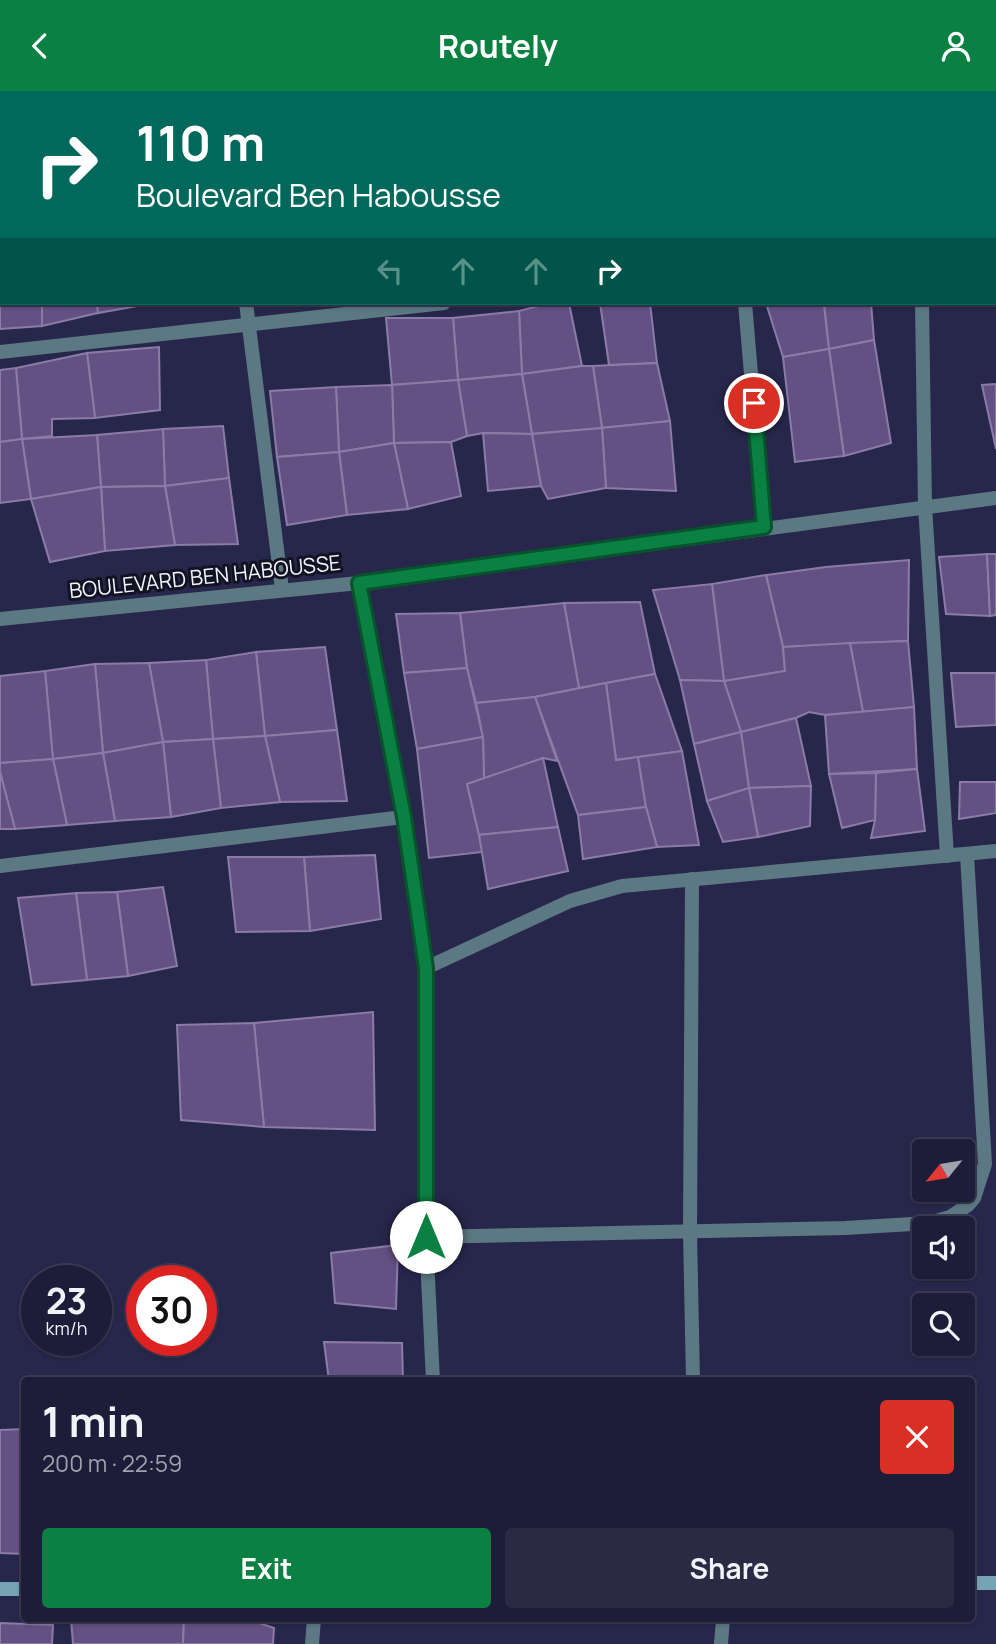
<!DOCTYPE html>
<meta charset="utf-8">
<style>
:root{--surface:#1d1d39;--page:#2a2a44;--text:#f1f3f6;--muted:#a0a2ae;--line:#3b3b53;--accent:#0b8043}
body{margin:0;font-family:Manrope,sans-serif;background:var(--page);color:var(--text);height:100vh;display:flex;flex-direction:column;font-size:26px;white-space:nowrap}
*{box-sizing:border-box;margin:0}
p{font-size:23px;color:var(--muted)}
.icon{flex:none;width:38px;height:38px;fill:none;stroke:currentColor;stroke-width:2;stroke-linecap:round;stroke-linejoin:round}
.map{position:relative;flex:1;overflow:hidden}
.panel{position:absolute;left:21px;top:1286px;width:954px;height:245px;display:flex;flex-direction:column;background:var(--surface);border-radius:7px;box-shadow:0 2px 5px #0004,0 0 0 2px var(--line)}
.panel>*{flex:none}
.guide{position:absolute;left:0px;top:0px;width:998px;height:214px;box-shadow:0 2px 5px #0004,0 0 0 2px var(--line);background:#00695c;color:#fff;overflow:hidden}
.needle{width:46px;rotate:240deg}
.buttons{position:absolute;left:912px;top:1048px;display:grid;gap:14px}
.buttons a{display:grid;place-items:center;width:63px;height:63px;border-radius:7px;background:var(--surface);box-shadow:0 2px 5px #0004,0 0 0 2px var(--line);font-size:35px}
.speed{position:absolute;left:21px;top:1174px;display:flex;gap:14px;font-size:35px;font-weight:700;text-align:center}
.speed>*{display:grid;place-content:center;width:91px;height:91px;border-radius:50%;background:var(--surface);box-shadow:0 2px 5px #0004,0 0 0 2px var(--line);line-height:1}
.speed small{font-size:18px;font-weight:400}
.speed .limit{border:10px solid #d22;background:#fff;color:#111}
.pin{position:absolute;display:grid;place-items:center;width:60px;height:60px;color:#fff;margin:-30px;border:4px solid #fff;border-radius:50%;box-shadow:0 2px 7px #0007}
.me{position:absolute;width:77px;margin:-38px;rotate:0deg;stroke-linejoin:round;filter:drop-shadow(0 0 5px #0008)}
.turn{display:flex;align-items:center;gap:24px;height:147px;padding:0 21px;font-size:32px}
.turn .icon{width:91px;height:91px;stroke-width:2.5}
.turn b{display:block;font-size:49px;line-height:60px}
.lanes{display:flex;align-items:center;height:66px;padding:0 21px;background:#0003;justify-content:center;gap:35px;direction:ltr}
.lanes .off{opacity:.35}
.round{display:grid;place-items:center;flex:none;width:74px;height:74px;border-radius:7px;background:var(--page)}
.summary{display:flex;align-items:center;justify-content:space-between;height:119px;padding:0 21px}
h1{font-size:42px;font-weight:700;line-height:52px}
.action{display:flex;gap:14px;margin-top:auto;padding:14px 21px}
.action a{flex:1;height:80px;border-radius:7px;background:var(--accent);color:#fff;font-size:28px;font-weight:700;line-height:80px;text-align:center}
.action a+a{background:var(--page);color:var(--text)}
header{display:flex;justify-content:space-between;align-items:center;height:91px;padding:0 21px;background:var(--accent);color:#fff;font-size:32px;font-weight:700}
.map>svg:first-child{display:block}
.building{fill:#645183;stroke:#8b7ca7;stroke-width:2}
.lines{fill:none;stroke-linecap:round;stroke-linejoin:round}
.minor{stroke:#5c7983;stroke-width:14}
.secondary{stroke:#76a4b4;stroke-width:14}
.route-casing{stroke:#07532c;stroke-width:18}
.route{stroke:#0b8043;stroke-width:12}
.labels{text-anchor:middle;stroke-width:6;stroke-linejoin:round;paint-order:stroke}
.street-label{font-size:21px;fill:#f3f4fe;stroke:#121223}
</style>
<header><svg class="icon" aria-label="back" viewBox="0 0 24 24"><path d="M15 5l-7 7 7 7"/></svg>Routely<svg class="icon" aria-label="person" viewBox="0 0 24 24"><circle cx="12" cy="8" r="4"/><path d="M4 21q1-7 8-7t8 7"/></svg></header>
<div class="map">
<svg width="996" height="1553" viewBox="0 0 996 1553">
<rect width="100%" height="100%" fill="#27274c"/>
<g class="building">
<polygon points="23,0 90,0 23,2"/>
<polygon points="93,0 179,0 190,2 94,2"/>
<polygon points="233,0 322,0 328,2 233,2"/>
<polygon points="322,0 373,0 373,2"/>
<polygon points="777,0 823,0 822,2"/>
<polygon points="823,0 899,0 822,2"/>
<polygon points="0,89 2,90 0,152"/>
<polygon points="0,152 2,152 2,212 42,212 42,235 0,238"/>
<polygon points="42,212 97,212 98,222 42,235"/>
<polygon points="97,212 154,212 98,222"/>
<polygon points="550,212 569,212 582,275 522,283 519,220"/>
<polygon points="600,212 650,212 657,272 609,274"/>
<polygon points="766,212 824,212 829,258 783,266"/>
<polygon points="824,212 871,212 874,249 829,258"/>
<polygon points="519,220 522,283 458,289 453,227"/>
<polygon points="386,227 453,227 458,289 392,294"/>
<polygon points="874,249 891,352 844,365 829,258"/>
<polygon points="159,256 160,319 95,327 87,262"/>
<polygon points="829,258 844,365 795,371 783,266"/>
<polygon points="87,262 95,327 52,328 52,345 22,348 16,277"/>
<polygon points="657,272 670,330 602,337 593,275"/>
<polygon points="582,275 593,275 602,337 532,343 522,283"/>
<polygon points="16,277 22,348 0,351 0,279"/>
<polygon points="522,283 532,343 483,342 467,345 458,289"/>
<polygon points="458,289 467,345 451,351 394,352 392,294"/>
<polygon points="996,293 996,358 982,294"/>
<polygon points="392,294 394,352 339,361 336,296"/>
<polygon points="336,296 339,361 277,366 270,300"/>
<polygon points="670,330 676,400 606,397 602,337"/>
<polygon points="223,335 229,387 165,395 163,338"/>
<polygon points="602,337 606,397 548,408 541,395 532,343"/>
<polygon points="163,338 165,395 101,396 97,344"/>
<polygon points="483,342 532,343 541,395 488,400"/>
<polygon points="97,344 101,396 31,408 22,348"/>
<polygon points="22,348 31,408 0,412 0,351"/>
<polygon points="451,351 461,405 408,418 394,352"/>
<polygon points="394,352 408,418 347,424 339,361"/>
<polygon points="339,361 347,424 287,434 277,366"/>
<polygon points="229,387 238,453 175,454 165,395"/>
<polygon points="165,395 175,454 105,460 101,396"/>
<polygon points="101,396 105,460 50,471 31,408"/>
<polygon points="987,463 990,525 946,523 939,466"/>
<polygon points="987,463 996,463 996,524 990,525"/>
<polygon points="909,469 908,550 783,556 766,484 826,476"/>
<polygon points="766,484 783,556 785,580 724,590 712,493"/>
<polygon points="712,493 724,590 680,589 653,499"/>
<polygon points="640,511 655,583 579,597 564,512"/>
<polygon points="564,512 579,597 535,606 476,612 467,577 460,522"/>
<polygon points="460,522 467,577 404,582 396,523"/>
<polygon points="908,550 914,616 863,621 850,552"/>
<polygon points="850,552 863,621 825,624 809,621 796,627 741,641 724,590 785,580 783,556"/>
<polygon points="325,556 337,639 265,645 256,561"/>
<polygon points="256,561 265,645 213,648 206,569"/>
<polygon points="206,569 213,648 163,651 149,572"/>
<polygon points="149,572 163,651 103,662 95,573"/>
<polygon points="95,573 103,662 53,668 45,580"/>
<polygon points="467,577 483,646 417,658 404,582"/>
<polygon points="45,580 53,668 0,672 0,585"/>
<polygon points="951,582 996,582 996,634 956,636"/>
<polygon points="655,583 682,660 616,669 606,592"/>
<polygon points="680,589 724,590 741,641 694,653"/>
<polygon points="606,592 616,669 638,666 646,716 578,724 535,606"/>
<polygon points="535,606 557,670 543,667 484,688 483,646 476,612"/>
<polygon points="914,616 917,678 829,683 825,624"/>
<polygon points="796,627 811,695 749,697 741,641"/>
<polygon points="337,639 347,710 280,711 265,645"/>
<polygon points="741,641 749,697 707,710 694,653"/>
<polygon points="265,645 280,711 221,717 213,648"/>
<polygon points="483,646 484,688 467,693 483,761 429,767 417,658"/>
<polygon points="213,648 221,717 171,726 163,651"/>
<polygon points="163,651 171,726 115,730 103,662"/>
<polygon points="682,660 699,754 657,756 646,716 638,666"/>
<polygon points="103,662 115,730 67,734 53,668"/>
<polygon points="543,667 558,736 479,744 467,693"/>
<polygon points="53,668 67,734 15,738 0,681 0,672"/>
<polygon points="917,678 925,740 871,747 875,729 876,682"/>
<polygon points="0,681 15,738 0,738"/>
<polygon points="876,682 875,729 842,737 829,683"/>
<polygon points="960,691 996,691 996,722 959,728"/>
<polygon points="811,695 810,735 758,746 749,697"/>
<polygon points="749,697 758,746 723,751 707,710"/>
<polygon points="646,716 657,756 583,768 578,724"/>
<polygon points="558,736 568,780 488,798 479,744"/>
<polygon points="375,764 381,828 310,840 304,766"/>
<polygon points="228,766 304,766 310,840 236,841"/>
<polygon points="163,796 177,875 128,885 117,801"/>
<polygon points="117,801 128,885 87,889 76,802"/>
<polygon points="76,802 87,889 32,894 18,807"/>
<polygon points="373,921 375,1039 264,1036 254,932"/>
<polygon points="254,932 264,1036 181,1029 177,934"/>
<polygon points="398,1154 396,1218 335,1212 331,1162"/>
<polygon points="324,1251 402,1252 403,1290 329,1290"/>
<polygon points="24,1338 24,1463 0,1462 0,1339"/>
<polygon points="71,1528 184,1529 183,1553 73,1553"/>
<polygon points="184,1529 256,1531 274,1537 273,1553 183,1553"/>
<polygon points="0,1532 53,1534 52,1553 0,1553"/>
</g>
<g class="lines">
<g class="minor">
<polyline points="220,0 221,2"/>
<polyline points="938,2 938,0"/>
<polyline points="246,212 282,498"/>
<polyline points="745,212 764,436"/>
<polyline points="922,212 925,415 947,765"/>
<polyline points="0,261 444,212"/>
<polyline points="359,492 403,726 426,877 426,1146 433,1290"/>
<polyline points="0,528 359,492 996,407"/>
<polyline points="0,775 403,726"/>
<polyline points="692,788 690,1141 693,1290"/>
<polyline points="426,877 570,810 622,795 996,760"/>
<polyline points="426,1146 845,1137 929,1132 950,1126 968,1114 974,1107 985,1073 967,764"/>
<polyline points="312,1553 314,1528"/>
<polyline points="721,1553 723,1528"/>
</g>
<g class="secondary">
<polyline points="971,1492 996,1492"/>
<polyline points="0,1498 24,1498"/>
</g>
</g>
<g class="lines">
<g class="route-casing">
<polyline id="route" points="426,1146 426,877 404,726 359,492 764,436 754,312"/>
</g>
<use href="#route" class="route"/>
</g>
<g class="labels">
<g class="street-label">
<text transform="translate(205 486) rotate(-6)" y="7">BOULEVARD BEN HABOUSSE</text>
</g>
</g>
</svg>
<div class="buttons">
<a><svg class="needle" viewBox="-14 -14 28 28"><path d="M0-13l5 13h-10z" fill="#e53935"/><path d="M0 13l5-13h-10z" fill="#a0a2ae"/></svg></a>
<a><svg class="icon" aria-label="sound" viewBox="0 0 24 24"><path d="M4 9h4l5-4v14l-5-4H4zM17 9q2 3 0 6"/></svg></a>
<a><svg class="icon" aria-label="search" viewBox="0 0 24 24"><circle cx="10" cy="10" r="6"/><path d="M15 15l6 6"/></svg></a>
</div>
<div class="speed"><div>23<small>km/h</small></div><div class="limit">30</div></div>
<div class="pin" style="left:754px;top:312px;background:#d93025"><svg class="icon" aria-label="arrive" viewBox="0 0 24 24"><path d="M6 21V4h12l-3 4 3 4H6"/></svg></div>
<svg class="me" style="left:426px;top:1146px" viewBox="-20 -20 40 40"><circle r="19" fill="#fff"/><path d="M0-13L10 11 0 6-10 11z" fill="#0b8043"/></svg>
<div class="guide">
<div class="turn"><svg class="icon" aria-label="right" viewBox="0 0 24 24"><path d="M7 20v-9h11M14 6l5 5-5 5"/></svg><div><b>110 m</b>Boulevard Ben Habousse</div></div>
<div class="lanes"><svg class="icon off" aria-label="left" viewBox="0 0 24 24"><path d="M17 20v-9H6M10 6l-5 5 5 5"/></svg><svg class="icon off" aria-label="ahead" viewBox="0 0 24 24"><path d="M12 20V5M6 11l6-6 6 6"/></svg><svg class="icon off" aria-label="ahead" viewBox="0 0 24 24"><path d="M12 20V5M6 11l6-6 6 6"/></svg><svg class="icon" aria-label="right" viewBox="0 0 24 24"><path d="M7 20v-9h11M14 6l5 5-5 5"/></svg></div>
</div>
<section class="panel">
<div class="summary"><div><h1>1 min</h1><p>200 m · 22:59</p></div><a class="round" style="background:#d93025;color:#fff"><svg class="icon" aria-label="close" viewBox="0 0 24 24"><path d="M6 6l12 12M18 6L6 18"/></svg></a></div>
<div class="action"><a>Exit</a><a>Share</a></div>
</section>
</div>
